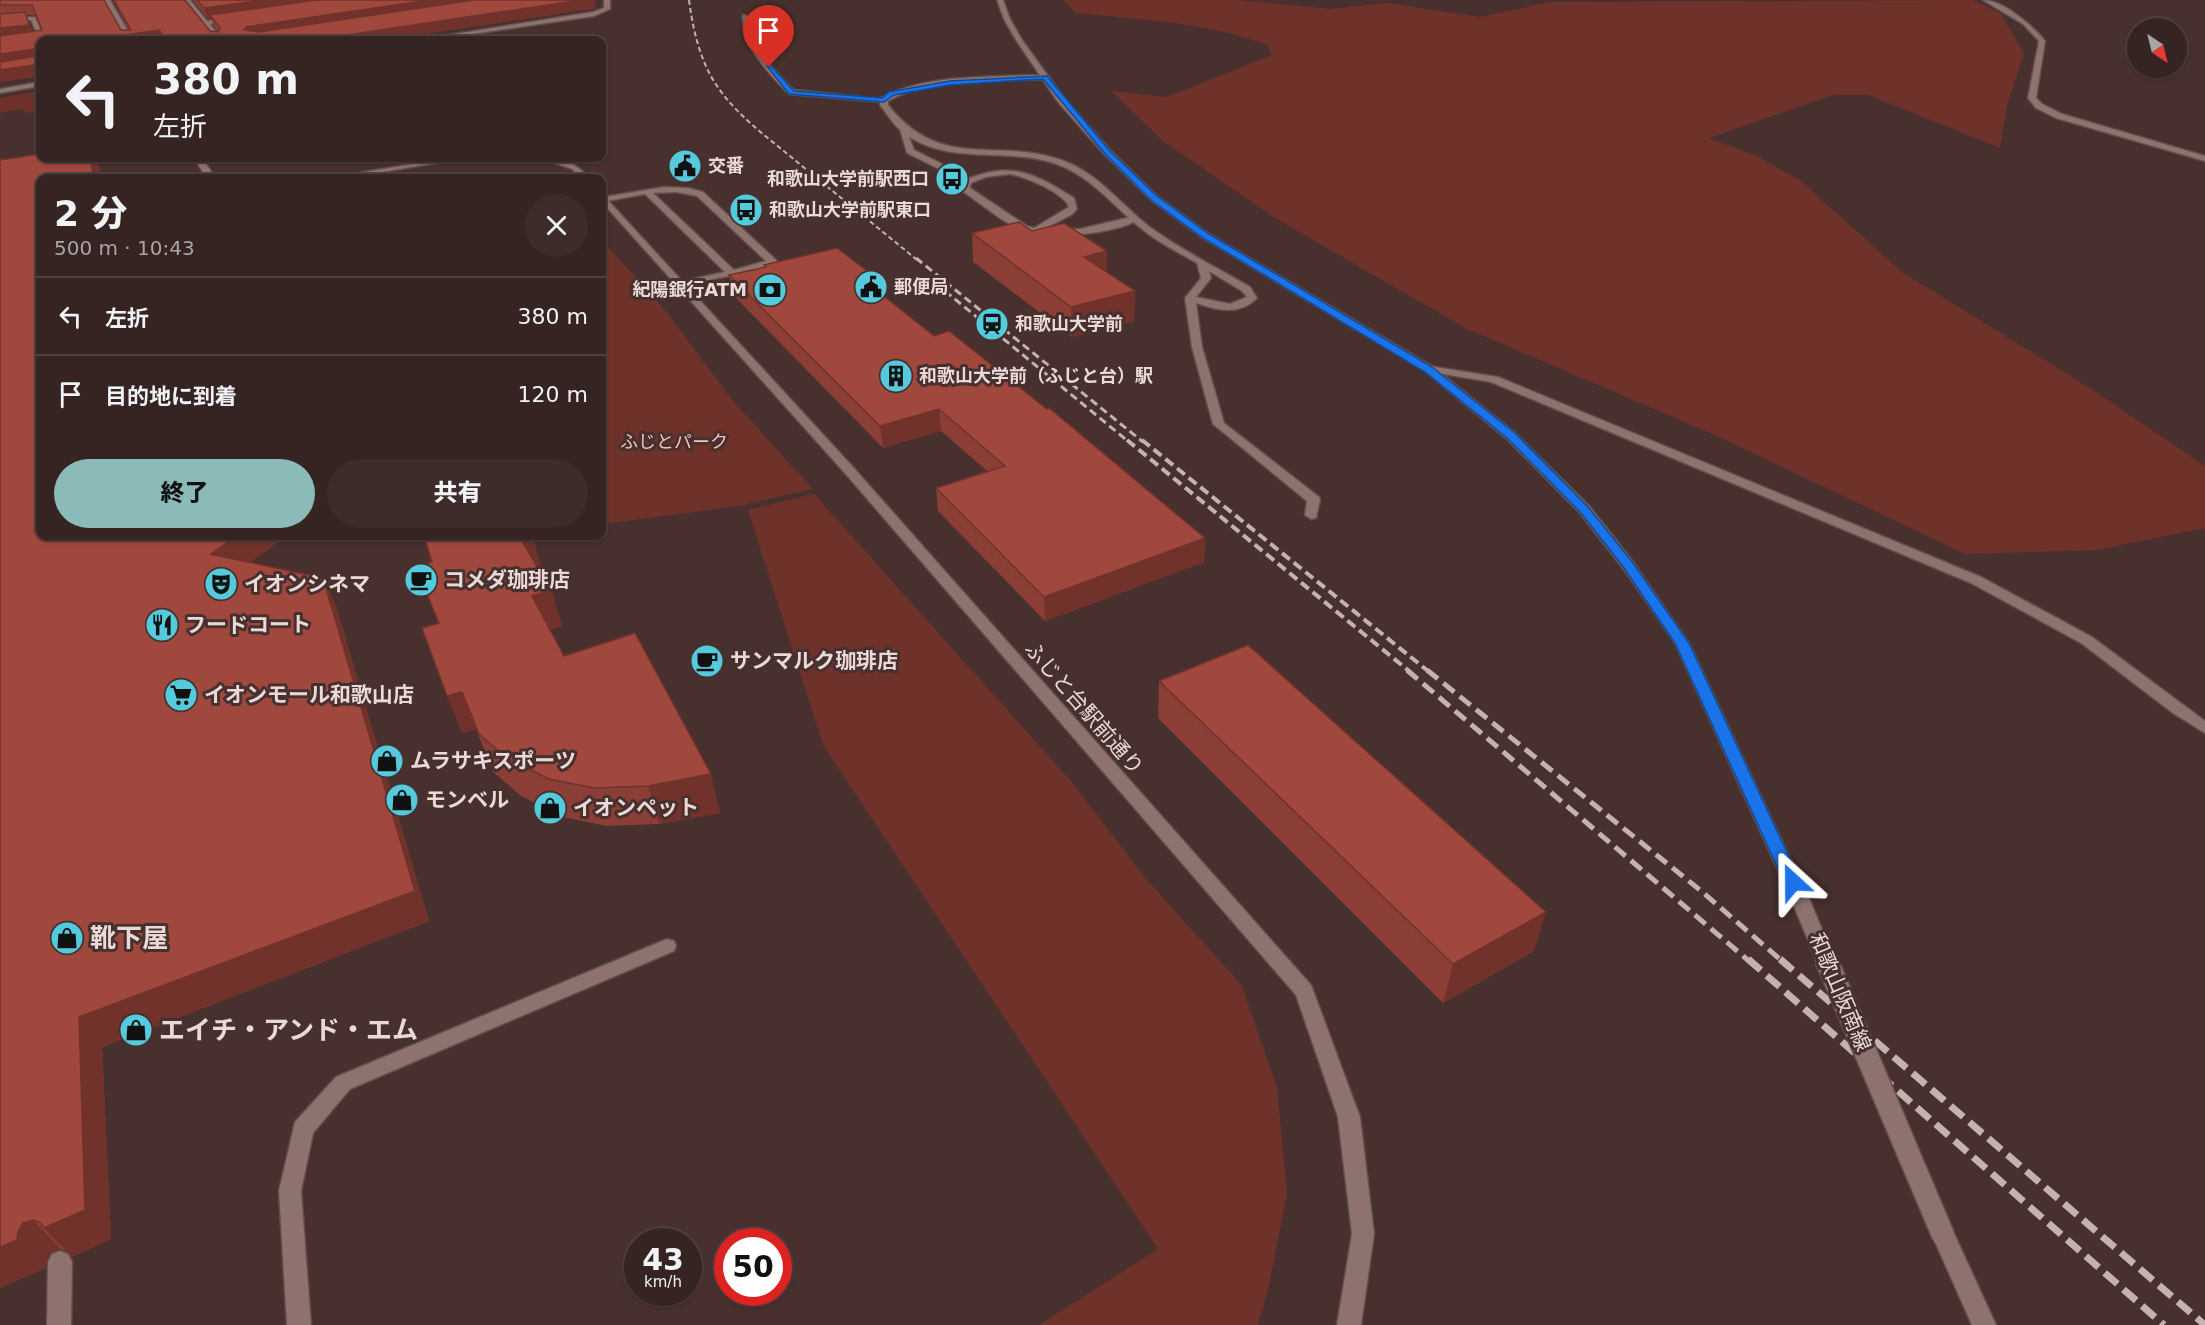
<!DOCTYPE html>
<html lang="ja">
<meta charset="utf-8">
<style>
:root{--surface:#352422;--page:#3d2c2a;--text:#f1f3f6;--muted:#aaa4a5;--line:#4f4140;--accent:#8bbbb9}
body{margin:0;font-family:"DejaVu Sans","Noto Sans JP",sans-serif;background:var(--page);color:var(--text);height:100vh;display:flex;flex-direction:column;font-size:22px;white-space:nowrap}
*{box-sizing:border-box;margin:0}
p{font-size:20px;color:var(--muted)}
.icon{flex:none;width:33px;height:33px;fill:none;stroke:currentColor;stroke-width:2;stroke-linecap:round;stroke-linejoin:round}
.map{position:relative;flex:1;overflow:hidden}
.drawer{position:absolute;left:36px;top:174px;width:570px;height:366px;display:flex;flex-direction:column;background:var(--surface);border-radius:12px;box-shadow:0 2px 4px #0004,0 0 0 2px var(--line)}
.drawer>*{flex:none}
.guide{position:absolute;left:36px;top:36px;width:570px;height:126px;border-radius:12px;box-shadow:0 2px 4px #0004,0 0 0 2px var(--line);background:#352422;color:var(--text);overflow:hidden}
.needle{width:39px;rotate:145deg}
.buttons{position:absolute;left:2127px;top:18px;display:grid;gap:12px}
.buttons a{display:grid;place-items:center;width:60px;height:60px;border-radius:50%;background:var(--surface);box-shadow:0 2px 4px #0004,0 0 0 2px var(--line);font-size:30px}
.speed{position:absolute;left:624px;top:1228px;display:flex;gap:12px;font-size:30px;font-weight:700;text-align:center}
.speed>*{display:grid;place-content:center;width:78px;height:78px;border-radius:50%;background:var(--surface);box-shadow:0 2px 4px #0004,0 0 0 2px var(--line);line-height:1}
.speed small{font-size:15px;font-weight:400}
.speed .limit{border:9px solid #d22;background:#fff;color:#111}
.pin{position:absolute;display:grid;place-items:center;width:51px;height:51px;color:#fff;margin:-62px -26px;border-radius:50% 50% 50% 0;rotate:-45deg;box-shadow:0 0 6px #0007}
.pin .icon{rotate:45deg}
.me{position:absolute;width:66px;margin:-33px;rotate:336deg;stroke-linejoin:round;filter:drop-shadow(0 0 4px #0008)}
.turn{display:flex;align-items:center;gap:21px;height:126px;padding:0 18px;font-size:27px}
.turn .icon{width:78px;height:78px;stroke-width:2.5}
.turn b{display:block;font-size:42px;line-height:51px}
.round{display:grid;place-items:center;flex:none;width:63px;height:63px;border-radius:32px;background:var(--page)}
.summary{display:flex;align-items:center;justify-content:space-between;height:102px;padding:0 18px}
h1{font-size:36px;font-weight:800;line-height:45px}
.button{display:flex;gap:12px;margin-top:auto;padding:12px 18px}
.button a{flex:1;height:69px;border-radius:36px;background:var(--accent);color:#111;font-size:24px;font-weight:800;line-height:69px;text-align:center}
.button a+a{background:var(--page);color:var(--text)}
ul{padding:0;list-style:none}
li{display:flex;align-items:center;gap:18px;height:78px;padding:0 18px;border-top:2px solid var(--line)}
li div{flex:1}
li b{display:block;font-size:22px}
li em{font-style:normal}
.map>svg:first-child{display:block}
.green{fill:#6e322b}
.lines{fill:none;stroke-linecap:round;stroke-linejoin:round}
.service-casing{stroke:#614e4c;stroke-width:3}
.minor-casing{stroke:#614e4c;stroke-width:3}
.tertiary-casing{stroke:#614e4c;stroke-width:3}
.secondary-casing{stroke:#614e4c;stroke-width:3}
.service{fill:#8d726e;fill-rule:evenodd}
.minor{fill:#8d726e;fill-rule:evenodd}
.tertiary{fill:#8d726e;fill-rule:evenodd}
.secondary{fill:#8d726e;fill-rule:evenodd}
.rail-far4{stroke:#c3b2b0;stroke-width:2;stroke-dasharray:5 3;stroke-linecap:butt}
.rail-far3{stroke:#c3b2b0;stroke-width:3;stroke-dasharray:8 4.5;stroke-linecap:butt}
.rail-far2{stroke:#c3b2b0;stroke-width:4;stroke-dasharray:10 5;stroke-linecap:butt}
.rail-far1{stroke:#c3b2b0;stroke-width:5;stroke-dasharray:14 7;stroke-linecap:butt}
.rail{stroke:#c3b2b0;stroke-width:7;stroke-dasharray:17 8;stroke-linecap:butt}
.secondary-bridge-far1-casing{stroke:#614e4c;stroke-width:20;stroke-linecap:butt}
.secondary-bridge-casing{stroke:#614e4c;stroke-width:25;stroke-linecap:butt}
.secondary-bridge-far1{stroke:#8d726e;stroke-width:17}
.secondary-bridge{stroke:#8d726e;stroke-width:22}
.wall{fill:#8a3e35;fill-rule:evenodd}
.shaded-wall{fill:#71322b}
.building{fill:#a1483e;stroke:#71322b;stroke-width:1.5}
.route{fill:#1a73e8;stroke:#114b97;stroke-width:1.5}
.labels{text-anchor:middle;stroke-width:6;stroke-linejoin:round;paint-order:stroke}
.far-poi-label{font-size:18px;font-weight:bold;fill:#e9dad8;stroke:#47302d;text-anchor:start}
.far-park-label{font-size:18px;fill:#f5c2ba;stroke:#47302d}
.poi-label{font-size:21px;font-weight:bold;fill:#e9dad8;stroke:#47302d;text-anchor:start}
.street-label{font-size:21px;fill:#e9dad8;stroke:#47302d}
.near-poi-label{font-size:26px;font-weight:bold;fill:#e9dad8;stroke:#47302d;text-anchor:start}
</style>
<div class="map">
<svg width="2205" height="1325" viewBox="0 0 2205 1325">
<rect width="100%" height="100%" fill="#47302d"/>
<g class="green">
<path d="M1063,0h175l92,9 57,-6 94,14 68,-15 424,-2 27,13 24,40 -17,53 -7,42 -132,-53h-35l-124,43 48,18 44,25 101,91 188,116 115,78v62l-108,22 -132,4 -248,-118 -252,-108 -190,-110 -112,-77 -52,-50 56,6 105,-42 -4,-10c-65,-23 -124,-25 -192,-32z"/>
<polygon points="40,91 40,111 25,113 23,109 0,113 0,98"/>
<polygon points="602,240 665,310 733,401 813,489 739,506 604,524 602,521"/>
<polygon points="814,494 1071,781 1147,880 1241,984 1277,1087 1287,1194 1268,1290 1258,1325 1039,1325 1158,1249 823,745 748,510"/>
</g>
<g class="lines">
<g class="service-casing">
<g id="service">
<path d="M1983,0c20,0 50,26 62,41l-9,57 6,6 20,10 143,42v5l-149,-43 -20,-10 -8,-10 11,-57 -16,-17z"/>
<path d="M743,15l5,1c6,31 23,53 46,74l94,10 -4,2 -95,-8c-20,-20 -48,-49 -46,-79z"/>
<path d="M899,126l7,2 8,22 56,28c44,-17 67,-3 104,20l3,11 -6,6 -27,14h36l55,-13 4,3c-21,15 -94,22 -118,11 -21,-9 -40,-27 -59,-39l1,-10 -56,-28zM1010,174c15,3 53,18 59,33l-35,21 -7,-2 -57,-38 1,-5 15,-6z"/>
<path d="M664,187l24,1 15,4 74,69 -9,7 -89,18v-4l46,-10 -80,-78 -43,8v-4l2,-1zM676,192l21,4 69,65 -32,9 -81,-77z"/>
<polygon points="1429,366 1498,377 1981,577 2092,637 2205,721 2205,733 2173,713 2081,643 1971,583 1491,382 1425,371 1425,367"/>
<polygon points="667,939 674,941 676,946 674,951 350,1089 313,1133 301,1191 311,1325 287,1325 279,1191 295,1122 336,1077"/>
<polygon points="60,1251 68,1254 72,1262 71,1325 47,1325 48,1262 52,1254"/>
</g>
</g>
<g class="minor-casing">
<g id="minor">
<polygon points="184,0 190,0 207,21 234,18 234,20 210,24 222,40 216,40"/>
<polygon points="604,0 610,0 610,9 594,16 431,40 418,40 593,12 604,8"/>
<polygon points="35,17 45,40 40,41 31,20 0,22 0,18"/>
<path d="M1046,76l-2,3c-50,2 -112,-3 -156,22v4c54,68 109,31 176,56 35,13 58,45 87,67 31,22 66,40 99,59l7,11c-17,18 -41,12 -61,5l6,44 22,76 95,74 1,3 -4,18 -5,1 -6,-4 2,-14 -94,-77 -21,-77 -7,-49 16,-20 -4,-15c-19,-11 -38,-20 -55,-34 -27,-21 -49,-51 -83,-64 -51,-20 -119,4 -162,-38 -6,-6 -11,-15 -17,-22l1,-7c37,-20 83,-20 123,-22 14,0 29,-2 42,0zM1209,271l33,20 5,6 -17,7 -34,-7 15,-19z"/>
</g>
</g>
<g class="tertiary-casing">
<g id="tertiary">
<polygon points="104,0 110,0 133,40 127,40"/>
<polygon points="40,82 40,86 0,93 0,89"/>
<polygon points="194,158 202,158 212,173 224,178 206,177"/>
<polygon points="449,158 465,158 346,178 329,178"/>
<path d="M540,158c19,-2 37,5 49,20h-8l-9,-9z"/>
<polygon points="602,194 852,466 1311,985 1360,1117 1374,1234 1361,1325 1337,1325 1352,1234 1338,1117 1296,995 844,472 602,202"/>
</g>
</g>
<g class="secondary-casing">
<g id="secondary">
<polygon points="997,0 1003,0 1010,19 1022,40 1064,98 1110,150 1157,196 1209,234 1433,367 1515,433 1590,507 1633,562 1689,643 1810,901 1807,906 1801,908 1795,906 1792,901 1675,643 1623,568 1580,513 1507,439 1425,371 1203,238 1151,200 1104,154 1058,102 1016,40 1004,19"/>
<polygon points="1943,1224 1951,1227 1996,1325 1972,1325 1932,1235 1935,1227"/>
</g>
</g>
<use href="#service" class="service"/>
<use href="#minor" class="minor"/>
<use href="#tertiary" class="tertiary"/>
<use href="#secondary" class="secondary"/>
<path class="rail-far4" d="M689,0c4,30 11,61 28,86 19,28 47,49 73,70 42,35 85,69 127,104"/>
<g class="rail-far3">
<polyline points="916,258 1143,442"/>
<polyline points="945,291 1129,442"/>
</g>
<g class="rail-far2">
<polyline points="1127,440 1409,671"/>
<polyline points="1142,440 1428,671"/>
</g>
<g class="rail-far1">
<polyline points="1407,670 1749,961"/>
<polyline points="1427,670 1700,890 1782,961"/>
</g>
<g class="rail">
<polyline points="1748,959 2164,1325"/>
<polyline points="1780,959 2205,1325"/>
</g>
<g class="secondary-bridge-far1-casing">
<polyline id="secondary-bridge-far1" points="1801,901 1826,961"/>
</g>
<g class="secondary-bridge-casing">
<polyline id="secondary-bridge" points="1826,959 1943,1235"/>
</g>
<use href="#secondary-bridge-far1" class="secondary-bridge-far1"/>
<use href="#secondary-bridge" class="secondary-bridge"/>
</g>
<g class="wall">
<path d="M0,0h104l17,30h8l-16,-30h72l25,31 8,1 -4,-6 -3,-8 -3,1 -15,-19h401l2,8 -210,32h-346v36l-40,6zM26,15h10l6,15 -9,2z"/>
<polygon points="40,154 40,158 95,158 99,167 101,178 40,178 40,536 286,536 251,562 323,578 336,606 429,921 102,1047 111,1239 72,1257 66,1251 61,1249 51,1252 46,1261 46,1268 0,1288 0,160"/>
<polygon points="1032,231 1107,272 1135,291 1134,321 1072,337 973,262 972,233"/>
<polygon points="764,265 871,274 872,286 934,336 1205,538 1204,562 1045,621 938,511 936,488 987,471 941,431 883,448 733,295 729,275 764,268"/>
<polygon points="432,562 543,570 540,571 551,590 562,626 550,630 564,656 720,813 659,824 607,826 563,817 521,796 493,772 476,729 462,733 438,623 416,567"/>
<polygon points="1159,681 1534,951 1443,1003 1158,718"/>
</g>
<g class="shaded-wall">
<polygon points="265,0 341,0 210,15 211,18 208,19 204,8"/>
<polygon points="429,0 498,0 250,38 244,30 246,27"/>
<polygon points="581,0 594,0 596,8 386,40 313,40"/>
<polygon points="25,12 34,35 0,40 0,28"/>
<polygon points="159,30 163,40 90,40"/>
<polygon points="35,49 40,60 0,66 0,54"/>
<polygon points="40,64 40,76 0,82 0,70"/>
<polygon points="91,158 95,158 99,167 101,178 93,178"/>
<polygon points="1107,251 1107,280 1084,257"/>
<polygon points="871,274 873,294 860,277"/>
<polygon points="1135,291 1134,321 1072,337 1071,307"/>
<polygon points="939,409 941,431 883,448 880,426"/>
<polygon points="236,536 286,536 225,582 211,554"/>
<polygon points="528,536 532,536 543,570 531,574 520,538"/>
<polygon points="1205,538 1204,562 1045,621 1044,597"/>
<polygon points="323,578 336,606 429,921 102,1047 111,1239 72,1257 44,1228 79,1017"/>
<polygon points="551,590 562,626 544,632 532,596"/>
<polygon points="462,692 476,729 462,733 447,696"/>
<polygon points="711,774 720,813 659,824 648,786"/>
<polygon points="1546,912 1534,951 1443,1003 1453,964"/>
<polygon points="33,1220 61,1249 51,1252 46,1261 46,1268 0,1288 0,1247 18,1232 23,1223"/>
</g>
<g class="building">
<polygon points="0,0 104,0 121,30 131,30 114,0 185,0 210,31 218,32 220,28 210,15 317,0 429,0 246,27 244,30 259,32 474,0 581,0 313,40 167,40 159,30 90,40 40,40 40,64 0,70 0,62 37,56 37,51 35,49 0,54 0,36 42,30 32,5 0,5"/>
<polygon points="197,0 265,0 204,8"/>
<polygon points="25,12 29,25 0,28 0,14"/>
<polygon points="40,154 40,158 91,158 93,178 40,178 40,536 236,536 211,554 323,578 415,891 79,1017 85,1210 44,1228 41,1223 33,1220 23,1223 18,1232 17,1240 0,1247 0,160"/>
<polygon points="1019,222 1032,231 1064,223 1107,251 1084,257 1135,291 1071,307 972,233"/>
<polygon points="837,248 871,274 860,277 934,336 949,331 1047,409 1049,408 1205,538 1044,597 936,488 1005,466 939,409 880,426 729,275 766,267 764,265"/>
<polygon points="424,536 528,536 520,538 551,590 532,596 564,656 635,633 711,774 648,786 594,788 549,779 507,758 479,734 462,692 447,696 422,628 439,623 416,567 432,562"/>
<polygon points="1248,645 1546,912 1453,964 1159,681"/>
</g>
<polygon class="route" points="767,66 771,66 794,91 882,98 889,92 950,81 1047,76 1110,151 1157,196 1209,234 1432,367 1515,433 1589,508 1633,563 1689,643 1801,882 1798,886 1793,888 1787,886 1784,882 1675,643 1624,568 1581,513 1507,438 1425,372 1203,238 1151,200 1105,154 1043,79 950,85 894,95 884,102 789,94"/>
<defs>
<g id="civic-disc" transform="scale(1.725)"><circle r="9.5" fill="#53cbdc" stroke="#47302d"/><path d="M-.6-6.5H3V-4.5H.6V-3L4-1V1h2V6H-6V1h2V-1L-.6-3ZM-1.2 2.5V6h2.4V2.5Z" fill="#111"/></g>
<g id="bus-disc" transform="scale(1.725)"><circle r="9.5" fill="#53cbdc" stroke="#47302d"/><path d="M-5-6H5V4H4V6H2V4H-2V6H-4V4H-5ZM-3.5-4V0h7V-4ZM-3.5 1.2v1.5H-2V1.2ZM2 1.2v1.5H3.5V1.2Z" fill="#111"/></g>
<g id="bank-disc" transform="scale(1.725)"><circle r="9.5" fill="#53cbdc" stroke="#47302d"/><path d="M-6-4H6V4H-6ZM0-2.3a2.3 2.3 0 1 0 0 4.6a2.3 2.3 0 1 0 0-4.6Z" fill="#111"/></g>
<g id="station-disc" transform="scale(1.725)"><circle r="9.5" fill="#53cbdc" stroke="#47302d"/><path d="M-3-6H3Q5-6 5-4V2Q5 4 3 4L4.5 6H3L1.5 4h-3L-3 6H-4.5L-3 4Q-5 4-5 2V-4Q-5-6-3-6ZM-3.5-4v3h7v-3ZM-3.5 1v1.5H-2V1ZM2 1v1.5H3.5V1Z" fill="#111"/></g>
<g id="building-disc" transform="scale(1.725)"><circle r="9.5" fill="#53cbdc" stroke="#47302d"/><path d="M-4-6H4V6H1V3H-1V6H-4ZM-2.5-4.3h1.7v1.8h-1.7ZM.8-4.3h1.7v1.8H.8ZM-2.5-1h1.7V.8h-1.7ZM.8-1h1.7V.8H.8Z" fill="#111"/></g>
<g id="cafe-disc" transform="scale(1.725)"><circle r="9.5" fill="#53cbdc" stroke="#47302d"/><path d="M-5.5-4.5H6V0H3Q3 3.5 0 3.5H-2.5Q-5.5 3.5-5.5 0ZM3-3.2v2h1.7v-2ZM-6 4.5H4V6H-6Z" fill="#111"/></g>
<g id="theatre-disc" transform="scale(1.725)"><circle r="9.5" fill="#53cbdc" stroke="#47302d"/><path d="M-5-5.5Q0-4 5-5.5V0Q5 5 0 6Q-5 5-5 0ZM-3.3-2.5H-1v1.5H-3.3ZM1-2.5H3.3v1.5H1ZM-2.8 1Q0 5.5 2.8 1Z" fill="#111"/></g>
<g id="restaurant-disc" transform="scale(1.725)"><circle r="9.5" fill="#53cbdc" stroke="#47302d"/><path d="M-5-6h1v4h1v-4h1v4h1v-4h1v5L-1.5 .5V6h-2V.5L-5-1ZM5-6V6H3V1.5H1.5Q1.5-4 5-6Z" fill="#111"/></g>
<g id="supermarket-disc" transform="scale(1.725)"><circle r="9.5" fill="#53cbdc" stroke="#47302d"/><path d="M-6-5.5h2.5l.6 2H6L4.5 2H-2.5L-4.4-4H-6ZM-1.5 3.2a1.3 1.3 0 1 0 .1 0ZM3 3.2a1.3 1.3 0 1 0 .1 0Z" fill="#111"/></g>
<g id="shop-disc" transform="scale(1.725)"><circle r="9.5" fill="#53cbdc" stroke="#47302d"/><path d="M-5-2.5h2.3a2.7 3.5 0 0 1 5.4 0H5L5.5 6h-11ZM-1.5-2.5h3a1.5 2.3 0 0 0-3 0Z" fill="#111"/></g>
</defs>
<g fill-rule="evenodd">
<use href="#civic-disc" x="685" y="166"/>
<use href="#bus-disc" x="952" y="179"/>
<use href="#bus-disc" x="746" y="210"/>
<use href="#civic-disc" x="871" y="287"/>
<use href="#bank-disc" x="770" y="290"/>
<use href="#station-disc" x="992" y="324"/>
<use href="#building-disc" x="896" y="376"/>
<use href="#cafe-disc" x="421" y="580"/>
<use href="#theatre-disc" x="221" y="584"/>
<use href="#restaurant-disc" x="162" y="625"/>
<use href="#cafe-disc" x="707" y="661"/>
<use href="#supermarket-disc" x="181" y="695"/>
<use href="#shop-disc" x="387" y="761"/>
<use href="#shop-disc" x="402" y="800"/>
<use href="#shop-disc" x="550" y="808"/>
<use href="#shop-disc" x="67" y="938"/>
<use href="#shop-disc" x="136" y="1030"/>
</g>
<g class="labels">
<g class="far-poi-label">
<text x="708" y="172">交番</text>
<text x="929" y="185" text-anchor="end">和歌山大学前駅西口</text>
<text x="769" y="216">和歌山大学前駅東口</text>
<text x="894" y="293">郵便局</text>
<text x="747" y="296" text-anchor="end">紀陽銀行ATM</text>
<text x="1015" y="330">和歌山大学前</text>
<text x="919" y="382">和歌山大学前（ふじと台）駅</text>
</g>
<g class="far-park-label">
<text x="674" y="448">ふじとパーク</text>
</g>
<g class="poi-label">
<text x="444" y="587">コメダ珈琲店</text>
<text x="244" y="591">イオンシネマ</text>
<text x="185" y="632">フードコート</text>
<text x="730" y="668">サンマルク珈琲店</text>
<text x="204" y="702">イオンモール和歌山店</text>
<text x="410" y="768">ムラサキスポーツ</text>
<text x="425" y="807">モンベル</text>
<text x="573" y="815">イオンペット</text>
</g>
<g class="street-label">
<text transform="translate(1084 708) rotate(49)" y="7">ふじと台駅前通り</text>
<text transform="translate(1840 992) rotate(67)" y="7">和歌山阪南線</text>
</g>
<g class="near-poi-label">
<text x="90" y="947">靴下屋</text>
<text x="159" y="1039">エイチ・アンド・エム</text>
</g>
</g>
</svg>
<div class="buttons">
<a><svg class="needle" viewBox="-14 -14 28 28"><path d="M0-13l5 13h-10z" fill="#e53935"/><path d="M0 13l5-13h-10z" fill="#aaa4a5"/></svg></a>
</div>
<div class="speed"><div>43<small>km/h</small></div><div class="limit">50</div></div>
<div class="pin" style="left:769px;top:67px;background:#d93025"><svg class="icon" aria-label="arrive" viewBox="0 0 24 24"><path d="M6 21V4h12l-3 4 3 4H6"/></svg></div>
<svg class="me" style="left:1793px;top:882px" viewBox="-20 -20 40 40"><path d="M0-17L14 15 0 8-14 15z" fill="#1a73e8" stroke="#fff" stroke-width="4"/></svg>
<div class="guide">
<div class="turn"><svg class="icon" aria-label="left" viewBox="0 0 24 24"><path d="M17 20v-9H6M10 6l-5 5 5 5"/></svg><div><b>380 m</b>左折</div></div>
</div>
<section class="drawer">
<div class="summary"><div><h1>2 分</h1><p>500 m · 10:43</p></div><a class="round"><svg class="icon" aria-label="close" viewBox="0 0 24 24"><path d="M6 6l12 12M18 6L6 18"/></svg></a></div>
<ul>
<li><svg class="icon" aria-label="left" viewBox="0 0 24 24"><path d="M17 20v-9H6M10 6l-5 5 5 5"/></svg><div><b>左折</b></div><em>380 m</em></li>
<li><svg class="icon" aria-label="arrive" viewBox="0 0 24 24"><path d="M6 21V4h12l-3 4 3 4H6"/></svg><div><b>目的地に到着</b></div><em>120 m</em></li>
</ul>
<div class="button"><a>終了</a><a>共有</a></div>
</section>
</div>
